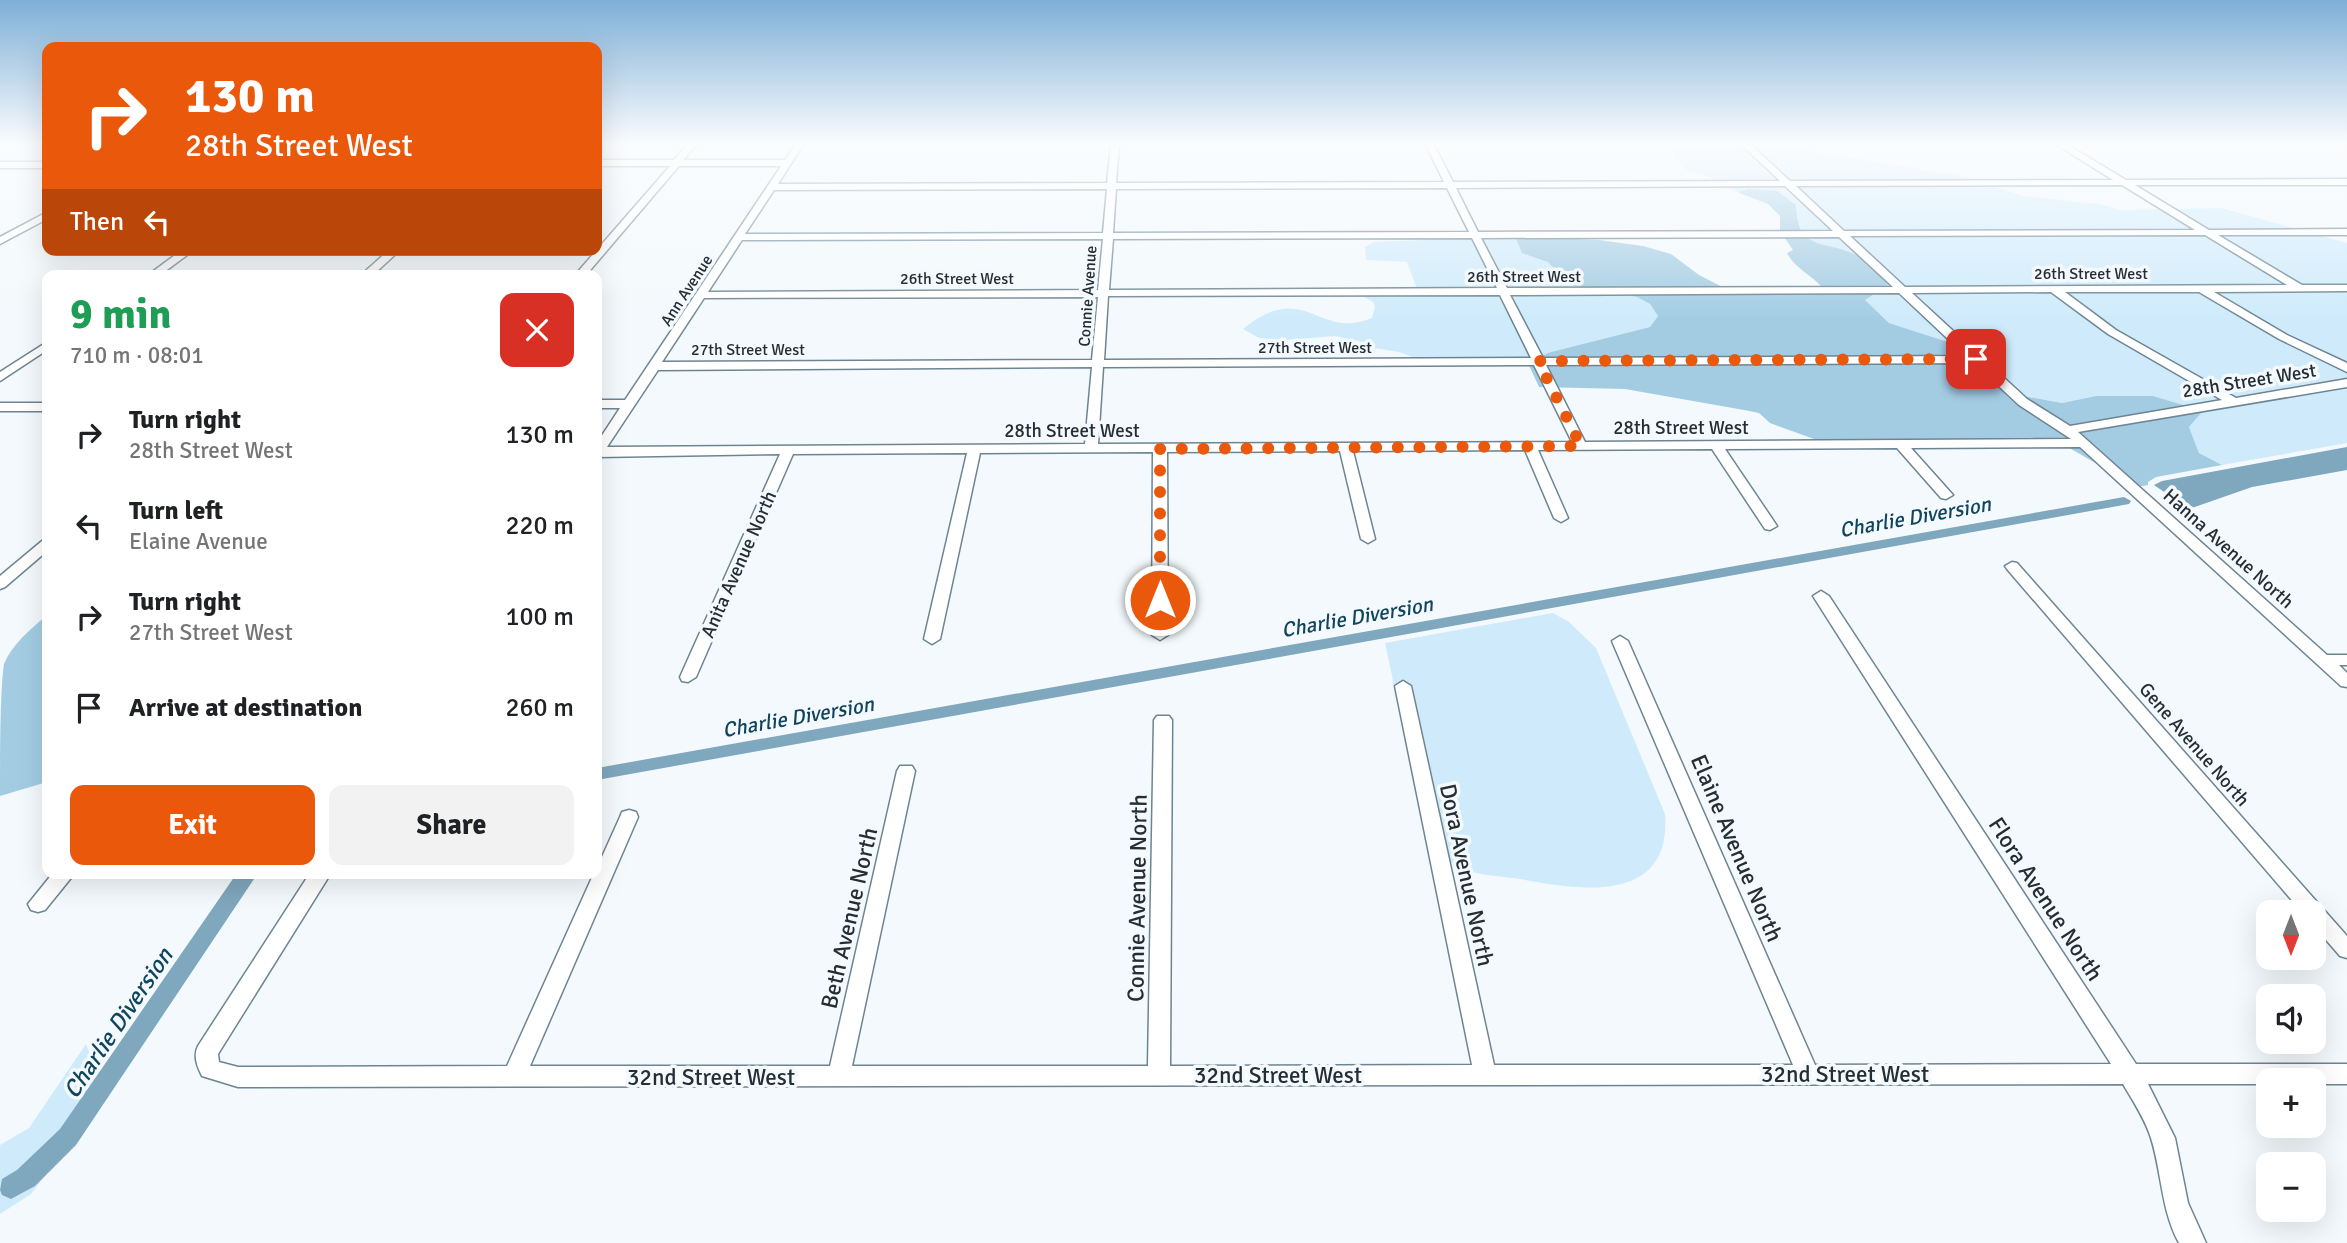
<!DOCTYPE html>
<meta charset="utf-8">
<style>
:root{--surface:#fff;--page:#f2f2f2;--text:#202124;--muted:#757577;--accent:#ea580c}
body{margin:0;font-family:Signika,sans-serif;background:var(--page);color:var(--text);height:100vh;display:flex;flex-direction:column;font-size:26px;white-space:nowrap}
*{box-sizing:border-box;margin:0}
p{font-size:23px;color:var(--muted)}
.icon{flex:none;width:38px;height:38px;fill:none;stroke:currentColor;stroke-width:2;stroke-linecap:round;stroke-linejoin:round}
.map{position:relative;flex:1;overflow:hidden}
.side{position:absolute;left:42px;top:270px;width:560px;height:609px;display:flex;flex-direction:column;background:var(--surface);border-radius:14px;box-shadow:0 7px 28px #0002}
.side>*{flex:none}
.top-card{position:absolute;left:42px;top:42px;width:560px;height:214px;border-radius:14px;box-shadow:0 7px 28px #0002;background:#ea580c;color:#fff;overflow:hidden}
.needle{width:46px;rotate:180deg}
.buttons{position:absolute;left:2256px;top:900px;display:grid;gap:14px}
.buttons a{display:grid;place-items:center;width:70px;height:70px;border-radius:14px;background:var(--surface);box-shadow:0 7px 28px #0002;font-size:35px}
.pin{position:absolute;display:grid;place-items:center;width:60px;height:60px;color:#fff;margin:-30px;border-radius:14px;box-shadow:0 4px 10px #0006}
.me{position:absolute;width:77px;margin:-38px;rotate:0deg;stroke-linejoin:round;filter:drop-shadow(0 0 5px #0008)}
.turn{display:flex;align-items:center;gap:24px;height:147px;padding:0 28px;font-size:32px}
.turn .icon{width:91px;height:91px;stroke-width:2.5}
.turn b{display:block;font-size:49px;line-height:60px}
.then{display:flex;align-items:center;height:66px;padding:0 28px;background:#0003;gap:14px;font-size:26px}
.round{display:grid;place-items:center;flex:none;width:74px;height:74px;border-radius:14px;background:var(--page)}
.summary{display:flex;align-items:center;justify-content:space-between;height:119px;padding:0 28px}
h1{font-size:42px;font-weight:700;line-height:52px;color:#1e9e55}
.action{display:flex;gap:14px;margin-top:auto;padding:14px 28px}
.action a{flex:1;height:80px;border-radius:14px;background:var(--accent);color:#fff;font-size:28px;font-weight:700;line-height:80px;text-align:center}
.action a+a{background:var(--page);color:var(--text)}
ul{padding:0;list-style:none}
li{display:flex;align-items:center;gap:21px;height:91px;padding:0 28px}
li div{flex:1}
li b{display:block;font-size:26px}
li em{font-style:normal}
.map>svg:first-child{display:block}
.green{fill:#cfebfb}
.forest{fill:#a3cce3}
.water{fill:#7fa7bd}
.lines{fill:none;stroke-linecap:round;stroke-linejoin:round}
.canal{fill:#7fa7bd;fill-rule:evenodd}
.minor-casing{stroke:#6d8592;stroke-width:3}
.minor{fill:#fff;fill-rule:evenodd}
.route{stroke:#ea580c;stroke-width:12;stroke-dasharray:0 21.6}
.labels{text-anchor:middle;stroke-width:7;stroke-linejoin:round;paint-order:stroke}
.far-street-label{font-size:16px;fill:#242e34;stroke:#f3f9fc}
.street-label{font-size:19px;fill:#242e34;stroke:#f3f9fc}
.water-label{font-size:21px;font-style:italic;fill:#11455d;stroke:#f3f9fc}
.near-street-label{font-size:23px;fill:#242e34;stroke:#f3f9fc}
.near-water-label{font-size:24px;font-style:italic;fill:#11455d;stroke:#f3f9fc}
</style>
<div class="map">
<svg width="2347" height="1243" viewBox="0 0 2347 1243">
<rect width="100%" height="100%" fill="#f3f9fc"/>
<g class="green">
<path d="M1699,145h64l65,9 138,23 57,19 75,8 23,6 100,-2 126,35v200l-125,22 -23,-12 -10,-26 14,-16 -107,-15 -34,7 -44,-8 -64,-51 -65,-21 -24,-23 6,-6 -17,-40c-34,-8 -56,-9 -58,-49l-47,-16 -12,3 -12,-5 -15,-10 -24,-7 -12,-13 -1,-7z"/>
<path d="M1515,236l34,26 21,23 67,12 13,7 8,12 -8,11 -99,25 -24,9h-104l-24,-9 -31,-5 -9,-6 -24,-5 -50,4 -26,-2 -16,-9c63,-51 74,12 129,-11l3,-11 -2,-5 -16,-9 61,-1 -11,-30 -41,-2 -1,-13 9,-5z"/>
<path d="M1553,613l16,9 27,26 69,166c7,90 -84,77 -145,65 -18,-3 -42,-3 -58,-11 -19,-8 -28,-21 -37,-38l-40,-187z"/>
<polygon points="86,1044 106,1095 31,1194 0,1214 0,1145 29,1128"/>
</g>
<g class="forest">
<path d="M1749,189l28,2 19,14c2,48 28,34 60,50 13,7 23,18 32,30l-23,15 24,23 65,21 64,51 44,8 34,-7h57l50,15 -14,16 10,26 23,12 -66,12 -8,5v3l-11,2 -78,-45 -13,-3 -125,4 -107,-4 -44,-16 -11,-10 -15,-3 -119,-21 -86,-2 -12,-26 24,-9 99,-25 8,-11 -8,-12 -13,-7 -67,-12 -22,-23 -26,-9 -7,-17 84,4 44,6 28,8 28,21 33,17 96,2 -1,-7h-5c-11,-12 -28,-20 -35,-34l6,-3 -13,-19v-15l-12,-12 -31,-12z"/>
<path d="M47,615v167l-47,14c0,-30 0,-108 4,-132 8,-20 27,-35 43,-49z"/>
</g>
<polygon class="water" points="2347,447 2347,470 2252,487 2189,509 2154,485 2162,481"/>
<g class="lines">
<g class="canal">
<polygon points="2124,497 2131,501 2129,504 597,780 597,768"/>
<polygon points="237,873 258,873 76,1145 35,1186 11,1199 2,1195 0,1190 2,1179 17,1170 60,1129"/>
</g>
<g class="minor-casing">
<g id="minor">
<path d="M687,145h9l-13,15h102l10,-15h8l-25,39 329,-1 4,-38h8l-3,38 328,-1 -18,-37h8l19,37 327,-1 -38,-36h9l39,36 323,-1 -56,-35h11l58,35 221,-1v6h-212l74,45 138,-1v6h-129l84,50h45v6l-133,1 73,43 60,28v9l-68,-33 -80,-47h-134l51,38 120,68 111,-19v8l-269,45 249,223h20v10h-8l8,8v14l-6,-1 -261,-239 -169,1 42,47 -7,4 -5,-1 -44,-50 -172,1 52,77 -7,4 -5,-1 -53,-80 -174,1 30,68 -7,4 -7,-4 -29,-68 -172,1 22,88 -7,4 -7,-4 -21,-88 -173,1 1,183 -8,5 -8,-5 1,-183 -173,1 -40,186 -8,5 -8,-5 43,-186 -174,1 -97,223 -8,5 -6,-1 -2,-4 100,-223 -183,3v-14l23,-35h-23v-8h28l156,-234h-102l-93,109h-11l95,-109h-73v-6h77zM2122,185l73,45 -351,1 -48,-45zM1785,186l48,45 -355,1 -22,-44zM1447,188l22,44 -356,1 3,-44zM1107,189l-4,44 -358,1 29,-44zM2205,235l82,50 -382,2 -55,-51zM1839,237l54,50 -386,1 -26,-50zM1472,238l25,50 -388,2 4,-51zM1103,239l-5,51 -390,2 34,-52zM2051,292l57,42 114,66 -152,26 -43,-27 -115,-106zM1899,293l67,63 -423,2 -33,-63zM1500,295l31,63 -427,2 4,-64zM1098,297l-6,63 -430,2 42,-64zM1974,363l45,42 52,34 -486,3 -39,-77zM1534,365l38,77 -474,2 5,-77zM1092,367l-7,77 -478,3 51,-77z"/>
<rect x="0" y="162" width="47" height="6"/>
<polygon points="47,212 47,219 0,244 0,237"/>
<polygon points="182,250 194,250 160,275 148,275"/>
<polygon points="389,250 400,250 373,275 361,275"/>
<polygon points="47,342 47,350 0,381 0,372"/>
<rect x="0" y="403" width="47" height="8"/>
<polygon points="47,540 47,551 5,587 0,589 0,576 42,541"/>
<polygon points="2012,562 2017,563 2347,936 2347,958 2340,956 2314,926 2314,912 2302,912 2007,569 2005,566"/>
<path d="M1821,591l8,5 307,468h211v20h-33v-4h-46v4h-120l27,54 13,65 18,40h-27c-18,-33 -17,-70 -28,-105 -6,-19 -18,-37 -28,-54l-1885,3 -36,-11c-5,-10 -9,-20 -4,-30l112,-173h21l-113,181 1,8 19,5 269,-1 87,-193h3v-5l23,-51 2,-5 7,-2 7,2 2,5 -108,249h300l67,-295 3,-5h12l3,5 -63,295h296l6,-346 3,-4h12l3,4 -2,346 302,-1 -77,-379 8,-5 8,5 83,379h299l-181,-424 8,-5 8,5 187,424 296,-1 -298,-468z"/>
<polygon points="53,873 75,873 45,910 38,912 31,910 28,904"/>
</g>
</g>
<use href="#minor" class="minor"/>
</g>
<linearGradient id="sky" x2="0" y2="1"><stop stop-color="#7eafd7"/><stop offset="0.45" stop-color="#fafcfe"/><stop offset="1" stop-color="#fafcfe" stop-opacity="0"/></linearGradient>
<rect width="2347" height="319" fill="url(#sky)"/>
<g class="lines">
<polyline class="route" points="1160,600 1160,449 1581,446 1538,361 1976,359"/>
</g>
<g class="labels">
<g class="far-street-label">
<text x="2091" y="279">26th Street West</text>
<text x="1524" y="282">26th Street West</text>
<text x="957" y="284">26th Street West</text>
<text transform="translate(686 290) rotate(-57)" y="6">Ann Avenue</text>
<text transform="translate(1087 296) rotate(-86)" y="6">Connie Avenue</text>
<text x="1315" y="353">27th Street West</text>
<text x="748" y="355">27th Street West</text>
</g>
<g class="street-label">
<text transform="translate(2249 380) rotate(-9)" y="7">28th Street West</text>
<text x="1681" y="434">28th Street West</text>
<text x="1072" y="437">28th Street West</text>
<text transform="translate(2229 548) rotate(42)" y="7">Hanna Avenue North</text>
<text transform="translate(738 564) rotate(-66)" y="7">Anita Avenue North</text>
<text transform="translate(2195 744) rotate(49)" y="7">Gene Avenue North</text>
</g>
<g class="water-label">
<text transform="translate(1915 517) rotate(-10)" y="7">Charlie Diversion</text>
<text transform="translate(1357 617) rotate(-10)" y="7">Charlie Diversion</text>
<text transform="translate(798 717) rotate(-10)" y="7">Charlie Diversion</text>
</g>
<g class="near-street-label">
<text transform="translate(1737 848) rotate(67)" y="8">Elaine Avenue North</text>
<text transform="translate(1467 875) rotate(78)" y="8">Dora Avenue North</text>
<text transform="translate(1137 898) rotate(-89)" y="8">Connie Avenue North</text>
<text transform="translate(2046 899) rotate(57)" y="8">Flora Avenue North</text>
<text transform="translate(849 918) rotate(-77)" y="8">Beth Avenue North</text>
<text x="1845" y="1082">32nd Street West</text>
<text x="1278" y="1083">32nd Street West</text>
<text x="711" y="1085">32nd Street West</text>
</g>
<g class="near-water-label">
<text transform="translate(118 1023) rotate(-56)" y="8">Charlie Diversion</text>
</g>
</g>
</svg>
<div class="buttons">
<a><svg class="needle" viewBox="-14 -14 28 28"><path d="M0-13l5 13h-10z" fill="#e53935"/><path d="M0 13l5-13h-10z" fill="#757577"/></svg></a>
<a><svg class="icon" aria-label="sound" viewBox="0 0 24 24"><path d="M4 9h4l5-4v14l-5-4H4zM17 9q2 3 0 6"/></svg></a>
<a>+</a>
<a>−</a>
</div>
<div class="pin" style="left:1976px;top:359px;background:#d93025"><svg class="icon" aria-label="arrive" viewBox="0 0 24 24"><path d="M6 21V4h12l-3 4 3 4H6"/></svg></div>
<svg class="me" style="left:1160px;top:600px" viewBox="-20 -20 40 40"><circle r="17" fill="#ea580c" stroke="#fff" stroke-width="3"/><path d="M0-11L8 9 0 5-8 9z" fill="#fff"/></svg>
<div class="top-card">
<div class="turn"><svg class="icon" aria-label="right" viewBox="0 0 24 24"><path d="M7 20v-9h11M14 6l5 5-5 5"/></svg><div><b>130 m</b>28th Street West</div></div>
<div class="then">Then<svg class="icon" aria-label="left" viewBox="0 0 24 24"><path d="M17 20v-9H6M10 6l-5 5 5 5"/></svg></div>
</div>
<section class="side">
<div class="summary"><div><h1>9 min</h1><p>710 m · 08:01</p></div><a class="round" style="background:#d93025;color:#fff"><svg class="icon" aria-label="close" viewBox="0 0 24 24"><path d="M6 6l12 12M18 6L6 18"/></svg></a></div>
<ul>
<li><svg class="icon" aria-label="right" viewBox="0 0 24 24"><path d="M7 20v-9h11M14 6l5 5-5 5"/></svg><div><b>Turn right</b><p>28th Street West</p></div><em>130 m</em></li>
<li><svg class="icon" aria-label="left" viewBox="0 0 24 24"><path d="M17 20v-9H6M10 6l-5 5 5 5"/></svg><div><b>Turn left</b><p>Elaine Avenue</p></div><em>220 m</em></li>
<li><svg class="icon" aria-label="right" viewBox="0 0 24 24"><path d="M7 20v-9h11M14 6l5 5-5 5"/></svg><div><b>Turn right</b><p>27th Street West</p></div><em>100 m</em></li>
<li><svg class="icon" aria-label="arrive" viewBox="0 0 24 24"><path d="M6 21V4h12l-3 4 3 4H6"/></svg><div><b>Arrive at destination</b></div><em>260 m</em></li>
</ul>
<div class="action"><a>Exit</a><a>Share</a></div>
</section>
</div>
